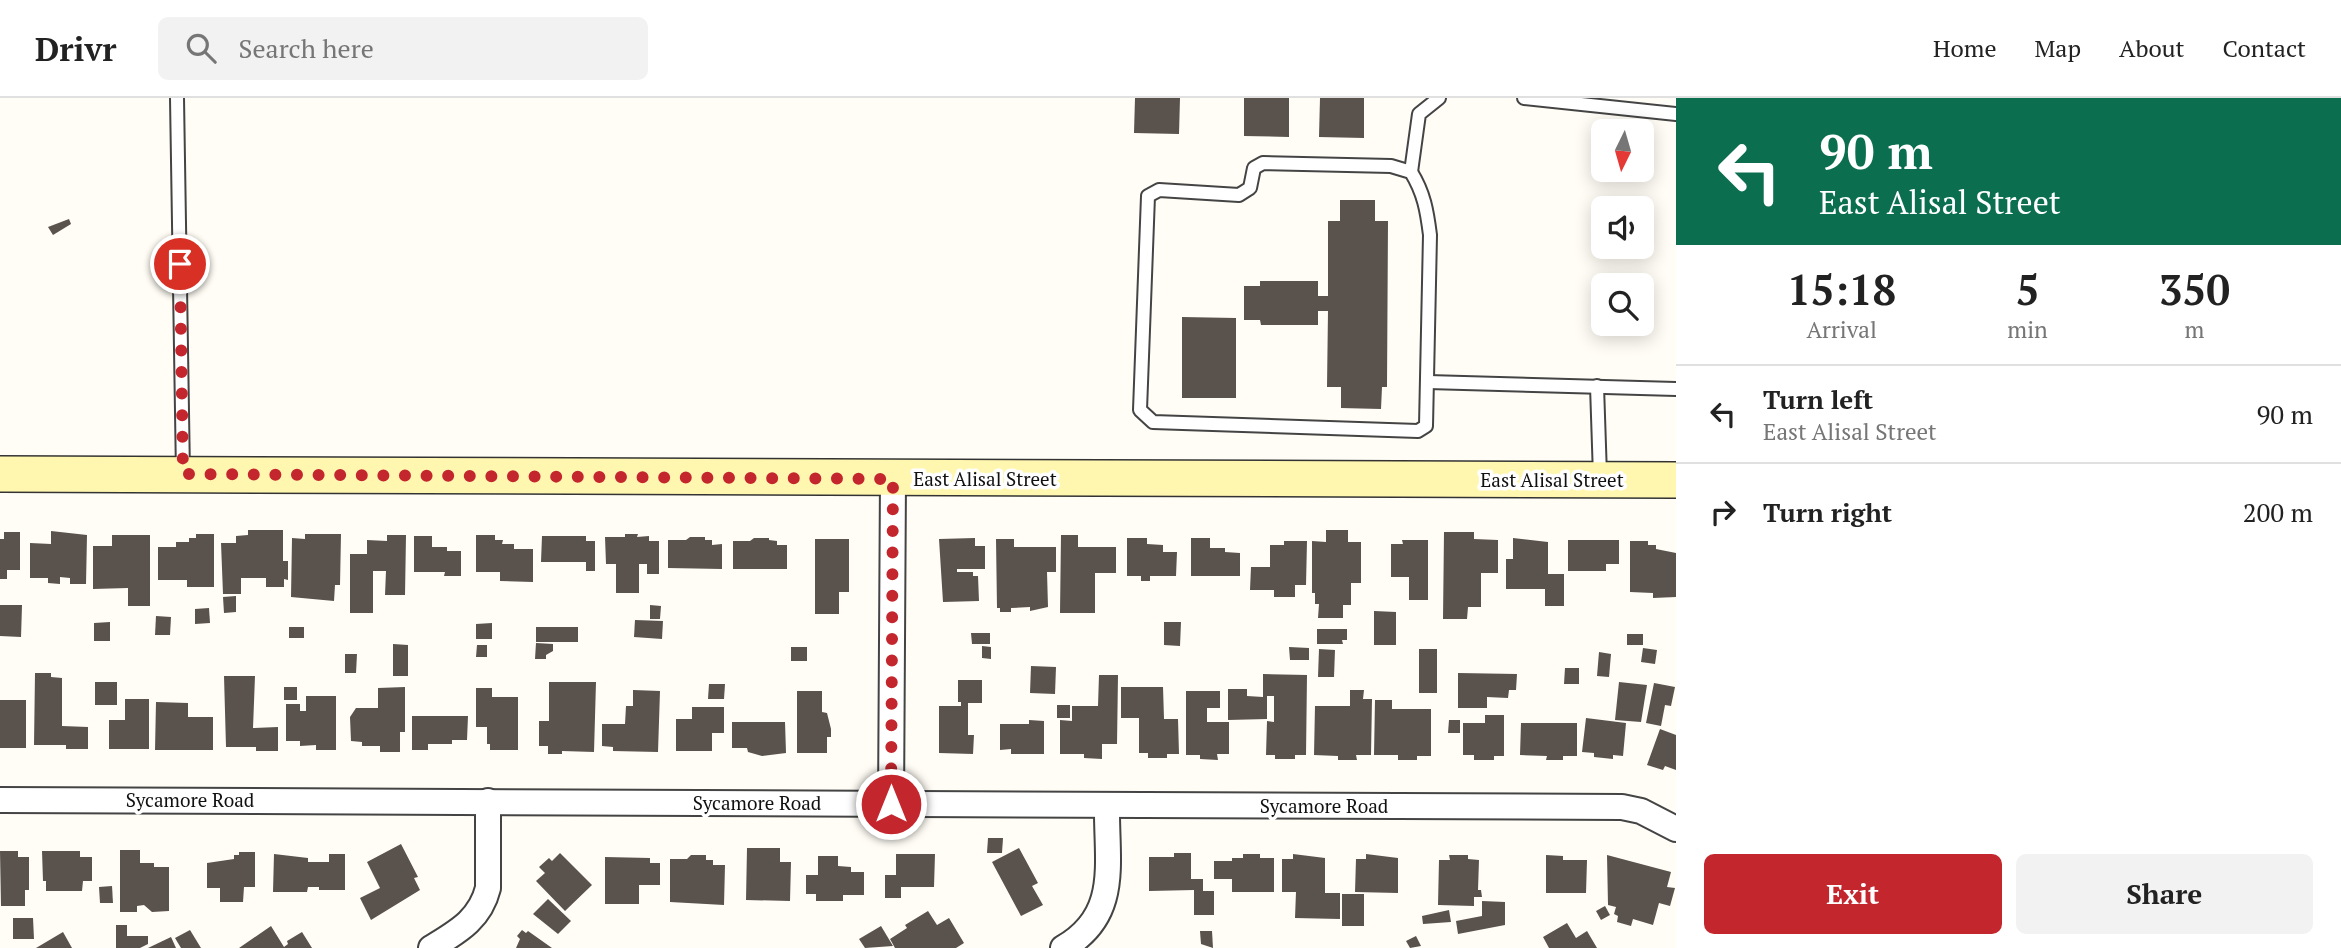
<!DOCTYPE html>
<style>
:root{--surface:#fff;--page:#f2f2f2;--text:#222;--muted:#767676;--line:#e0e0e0;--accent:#c4262e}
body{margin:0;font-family:"PT Serif",serif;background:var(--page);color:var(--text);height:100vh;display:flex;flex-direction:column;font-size:26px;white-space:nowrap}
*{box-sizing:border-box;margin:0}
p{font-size:23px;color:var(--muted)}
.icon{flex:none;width:38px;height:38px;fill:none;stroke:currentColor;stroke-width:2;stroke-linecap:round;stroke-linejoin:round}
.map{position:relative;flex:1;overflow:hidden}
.drawer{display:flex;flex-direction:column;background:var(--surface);width:665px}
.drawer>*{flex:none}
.hud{background:#0b6e4f;color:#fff;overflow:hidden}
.needle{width:46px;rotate:185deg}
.controls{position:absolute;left:1591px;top:21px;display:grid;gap:14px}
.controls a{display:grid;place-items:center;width:63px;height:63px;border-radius:10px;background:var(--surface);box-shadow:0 4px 18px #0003;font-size:35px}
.pin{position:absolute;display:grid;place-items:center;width:60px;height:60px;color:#fff;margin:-30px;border:4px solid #fff;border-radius:50%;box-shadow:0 2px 7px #0007}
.me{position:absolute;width:77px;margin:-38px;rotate:0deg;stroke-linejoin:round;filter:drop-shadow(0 0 5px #0008)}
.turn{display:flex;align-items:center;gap:24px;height:147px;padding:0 28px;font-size:32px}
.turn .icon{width:91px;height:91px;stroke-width:2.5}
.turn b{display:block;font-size:49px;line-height:60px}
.eta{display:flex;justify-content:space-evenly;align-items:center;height:119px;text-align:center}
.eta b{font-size:42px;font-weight:700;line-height:49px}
.button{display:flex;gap:14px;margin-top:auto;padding:14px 28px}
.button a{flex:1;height:80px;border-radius:10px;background:var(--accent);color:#fff;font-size:28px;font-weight:700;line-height:80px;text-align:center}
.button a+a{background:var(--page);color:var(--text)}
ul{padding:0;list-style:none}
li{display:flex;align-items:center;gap:21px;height:98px;padding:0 28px;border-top:2px solid var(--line)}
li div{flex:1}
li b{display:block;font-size:26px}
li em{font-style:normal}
header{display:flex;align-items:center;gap:42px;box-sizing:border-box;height:98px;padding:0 35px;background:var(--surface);border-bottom:2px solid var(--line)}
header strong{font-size:33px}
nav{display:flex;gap:38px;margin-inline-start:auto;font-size:24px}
.search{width:490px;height:63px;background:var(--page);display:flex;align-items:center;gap:18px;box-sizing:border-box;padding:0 24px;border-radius:10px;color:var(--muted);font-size:26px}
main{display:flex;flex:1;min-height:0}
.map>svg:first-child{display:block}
.building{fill:#5a524d}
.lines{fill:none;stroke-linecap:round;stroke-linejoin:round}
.lane-casing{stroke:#444;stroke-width:16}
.street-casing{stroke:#444;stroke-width:28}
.secondary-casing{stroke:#333;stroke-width:38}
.lane{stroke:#fff;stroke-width:12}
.street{stroke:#fff;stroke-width:24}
.secondary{stroke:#fff6b0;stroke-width:35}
.route{stroke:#c4262e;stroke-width:12;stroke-dasharray:0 21.6}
.labels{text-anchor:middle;stroke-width:7;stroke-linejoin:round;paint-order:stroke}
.street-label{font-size:19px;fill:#111;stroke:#fff}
</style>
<header>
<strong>Drivr</strong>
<div class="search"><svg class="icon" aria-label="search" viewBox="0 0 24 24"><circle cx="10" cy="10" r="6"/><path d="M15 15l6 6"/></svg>Search here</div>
<nav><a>Home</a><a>Map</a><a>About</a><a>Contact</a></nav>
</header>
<main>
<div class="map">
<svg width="1676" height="850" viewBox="0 0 1676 850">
<rect width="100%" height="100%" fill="#fffdf5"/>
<g class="building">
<polygon points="1135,0 1180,0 1179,36 1134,35"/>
<polygon points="1244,0 1289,0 1289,39 1244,38"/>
<polygon points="1320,0 1364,0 1364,40 1319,39"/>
<polygon points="1340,102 1375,102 1375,123 1388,123 1387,289 1382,289 1381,311 1341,310 1341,289 1327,289 1328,213 1318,213 1318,227 1261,227 1260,222 1244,222 1244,188 1260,188 1260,183 1318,183 1318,198 1328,198 1328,123 1340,123"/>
<polygon points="69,121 71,126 53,137 48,129"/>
<polygon points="1182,219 1236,220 1236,300 1182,300"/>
<polygon points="248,432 283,432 283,463 288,463 288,482 284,481 284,489 266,489 266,480 241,480 241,496 223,496 221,445 236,445 236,438 248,437"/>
<polygon points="1326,432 1348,432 1348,444 1361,444 1361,485 1351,485 1351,507 1343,507 1343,520 1318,520 1319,506 1315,506 1315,495 1312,495 1312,443 1326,444"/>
<polygon points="51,433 87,437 86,486 70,486 70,480 60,479 60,486 48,485 48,480 30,480 30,445 51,446"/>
<polygon points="4,434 20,434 20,472 7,472 7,481 0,481 0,441 4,441"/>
<polygon points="1444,434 1474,434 1474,441 1498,442 1498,475 1481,475 1481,509 1468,509 1467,521 1443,521"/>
<polygon points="196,436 214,436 214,489 187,489 187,482 158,482 158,449 176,449 176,444 189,444 189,440 196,440"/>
<polygon points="305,436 341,436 340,487 335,487 334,503 291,499 292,440 305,441"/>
<polygon points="625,436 638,436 637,439 649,438 649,443 659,443 659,476 647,476 647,466 639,466 639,495 616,495 616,466 606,466 605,439 625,439"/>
<polygon points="112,437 150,437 150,508 128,508 128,490 93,491 93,448 112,448"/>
<polygon points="387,437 406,437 405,497 385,497 386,473 373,473 373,515 350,515 350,456 367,456 367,442 387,443"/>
<polygon points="476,437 495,437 495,442 503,442 502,446 514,446 514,451 533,451 533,484 500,483 500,474 476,474"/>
<polygon points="1061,437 1078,437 1078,449 1116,449 1116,475 1095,475 1095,515 1060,515"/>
<polygon points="414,438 432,438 432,449 447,449 447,453 461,453 461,478 444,478 445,474 414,474"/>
<polygon points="542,438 586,438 586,443 595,443 595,473 586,473 586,464 541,464"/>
<polygon points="690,439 705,439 705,442 712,442 712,447 722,446 722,471 668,470 668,442 686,442"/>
<polygon points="754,440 769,440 769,442 777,443 777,447 787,447 787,471 733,471 733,443 750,443"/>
<polygon points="975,440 975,448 985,448 985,471 957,471 957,474 973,474 973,478 978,478 979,503 943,504 939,441"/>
<polygon points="1127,440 1147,440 1147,446 1163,447 1163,454 1177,454 1176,478 1150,478 1150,483 1141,483 1141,478 1127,478"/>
<polygon points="1191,440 1210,440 1210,450 1225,450 1225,454 1240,455 1240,478 1191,478"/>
<polygon points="1513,440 1548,444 1548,476 1564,476 1564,508 1545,508 1545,491 1506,491 1506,461 1513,461"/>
<polygon points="815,441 849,441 849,494 839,494 839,516 815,516"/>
<polygon points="996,441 1014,441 1014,449 1056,449 1056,474 1047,474 1048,509 1030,513 1030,509 1011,510 1011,514 1000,514 1000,510 997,510"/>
<polygon points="1402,442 1428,442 1428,502 1409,502 1409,479 1391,479 1391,446 1403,446"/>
<polygon points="1568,442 1619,442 1619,466 1606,466 1606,473 1568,473"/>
<polygon points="1284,443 1307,443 1306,487 1295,487 1295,499 1274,499 1274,492 1250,492 1251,469 1270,469 1270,447 1284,447"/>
<polygon points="1630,443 1648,443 1648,447 1656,447 1656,451 1676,455 1676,499 1653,500 1653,495 1630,494"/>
<polygon points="236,498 236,514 224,515 223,499"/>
<polygon points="0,507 22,507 21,539 0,538"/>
<polygon points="650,507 661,508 660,521 650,521"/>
<polygon points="209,510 210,525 195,526 195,511"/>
<polygon points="1374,513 1396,514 1396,547 1374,547"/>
<polygon points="156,518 171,519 170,537 155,537"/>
<polygon points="635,522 663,523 662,541 634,539"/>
<polygon points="110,524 110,543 94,543 94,525"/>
<polygon points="1164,524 1181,524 1180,548 1164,547"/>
<polygon points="492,525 492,541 476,541 476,526"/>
<rect x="289" y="529" width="15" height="11"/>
<rect x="536" y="529" width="42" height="15"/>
<polygon points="1317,531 1347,531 1347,542 1342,542 1343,546 1317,546"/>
<polygon points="971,535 990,535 990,546 972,546"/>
<rect x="1627" y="536" width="16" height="11"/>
<polygon points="536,545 553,546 553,553 546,557 546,561 535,561"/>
<polygon points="393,546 408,547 408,578 393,578"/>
<polygon points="477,547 487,547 487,559 476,559"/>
<polygon points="982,548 991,549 991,561 982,560"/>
<rect x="791" y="549" width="16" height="14"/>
<polygon points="1289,549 1309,550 1309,562 1290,562"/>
<polygon points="1643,550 1657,552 1655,566 1641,564"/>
<polygon points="1319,551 1335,552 1334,579 1318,579"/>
<rect x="1419" y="551" width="18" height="44"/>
<polygon points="1599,554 1611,556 1609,579 1597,578"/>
<polygon points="345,556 357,556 356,575 345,575"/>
<polygon points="1031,568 1056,569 1055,596 1030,595"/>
<polygon points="1565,570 1579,570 1579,586 1564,586"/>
<polygon points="35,575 51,575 51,579 62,580 62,628 88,629 88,651 66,651 66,647 34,647"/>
<polygon points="1458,575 1517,576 1516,592 1509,592 1508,600 1487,599 1487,610 1458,610"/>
<polygon points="1263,576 1307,577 1306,657 1295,657 1295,661 1275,661 1275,657 1266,657 1267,623 1274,624 1274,598 1267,598 1267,621 1228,622 1228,591 1247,591 1247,598 1263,599"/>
<polygon points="1099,577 1118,577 1117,646 1102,646 1102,661 1084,660 1084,656 1060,656 1060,622 1072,623 1072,608 1098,608"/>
<polygon points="224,578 255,578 253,630 278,629 278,653 256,653 256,649 226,649"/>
<polygon points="958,582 982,582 982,605 968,605 968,637 974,637 973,656 939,655 939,608 961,608 961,604 958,604"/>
<rect x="95" y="584" width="22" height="23"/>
<polygon points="549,584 596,584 594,654 562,653 562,656 548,656 548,648 539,648 539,623 549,623"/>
<polygon points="1619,584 1647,587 1641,624 1615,622"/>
<polygon points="1654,585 1675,589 1671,608 1665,607 1661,628 1646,625"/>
<polygon points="709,586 725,586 724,601 708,601"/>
<rect x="284" y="589" width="13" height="13"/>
<polygon points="405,589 405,634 400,634 400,654 380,654 380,648 362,648 362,644 351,643 350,619 356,610 378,610 378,590"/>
<polygon points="1121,589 1163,589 1164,621 1178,621 1179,656 1167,656 1167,660 1148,660 1148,655 1139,655 1139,620 1121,620"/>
<polygon points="476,590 492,590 492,599 518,599 518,652 490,652 490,646 487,646 487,629 476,629"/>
<polygon points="633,592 660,593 658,654 613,653 613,649 602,648 602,626 625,626 626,608 633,608"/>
<polygon points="1350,592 1364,592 1363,601 1372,601 1371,657 1356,657 1357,662 1338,662 1338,658 1314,657 1315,608 1350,608"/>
<polygon points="797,593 822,593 822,614 827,615 831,631 831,639 827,639 827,655 797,655"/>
<polygon points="1186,593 1220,593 1220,610 1207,610 1207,624 1229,624 1229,656 1217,656 1218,662 1200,661 1200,657 1186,657"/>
<polygon points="306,598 336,598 336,652 316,652 316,647 300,648 300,643 286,643 286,606 300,606 300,613 306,613"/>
<polygon points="125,601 149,601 149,651 109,651 109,622 125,622"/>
<rect x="0" y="602" width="26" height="48"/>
<polygon points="1375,602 1392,602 1392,611 1431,611 1431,658 1417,658 1417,662 1398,662 1398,657 1374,657"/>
<polygon points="156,604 188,605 188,619 213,619 213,652 155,652"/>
<rect x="1057" y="607" width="13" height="13"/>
<polygon points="692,609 724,609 724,635 712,635 712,653 676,653 676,621 692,621"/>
<polygon points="1485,617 1504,617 1504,658 1494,658 1494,662 1474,662 1474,657 1463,657 1463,625 1485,625"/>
<polygon points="412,618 468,618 467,642 452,642 452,646 428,646 428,652 412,652"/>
<polygon points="1586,620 1626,625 1623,658 1613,657 1613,661 1594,659 1594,655 1582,654"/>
<polygon points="1029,622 1044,623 1044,656 1011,656 1011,651 1000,652 1000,626 1029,626"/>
<polygon points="1449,622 1460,622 1460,635 1448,635"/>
<polygon points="732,624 785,624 786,655 762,658 748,654 747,650 732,650"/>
<polygon points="1521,625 1577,625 1577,658 1563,658 1563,662 1546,662 1547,658 1520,657"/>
<polygon points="1660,631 1676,637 1676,672 1665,668 1663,672 1647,667"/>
<polygon points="988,740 1003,740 1002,755 987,755"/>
<polygon points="401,746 418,779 414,780 420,792 371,822 360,800 380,790 367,764"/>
<polygon points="747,750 780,750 780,764 791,764 790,803 746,802"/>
<polygon points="1019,750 1038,785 1032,788 1043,807 1021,818 992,764"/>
<polygon points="120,752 140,752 140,765 154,765 154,769 169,769 169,813 152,814 144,807 137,808 137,814 120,814"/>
<polygon points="0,753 18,753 18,759 29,759 29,792 25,792 25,808 1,808"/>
<polygon points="42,753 80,753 80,759 92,759 92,783 83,783 82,793 46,793 46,783 43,783"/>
<polygon points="239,754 255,754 255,789 244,789 243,804 220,804 220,790 207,790 207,765 234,761 234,757 239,757"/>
<polygon points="560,755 592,787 565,813 536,783 545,775 539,769 549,760 552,763"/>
<polygon points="1174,755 1191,755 1191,781 1203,781 1203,793 1214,793 1214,817 1194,817 1194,792 1149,793 1149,759 1174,759"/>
<polygon points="274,756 308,760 308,764 329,764 329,756 345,756 345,792 319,792 319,789 308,789 307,794 273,794"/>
<polygon points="896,756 935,756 934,789 901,789 901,800 885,800 885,777 896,777"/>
<polygon points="1243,756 1260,756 1260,760 1274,760 1274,794 1232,794 1232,781 1214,781 1214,763 1232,763 1232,760 1243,760"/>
<polygon points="1293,756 1325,760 1325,795 1340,795 1340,821 1295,820 1296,794 1282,794 1282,761 1293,761"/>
<polygon points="1366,756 1398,760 1398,795 1355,794 1356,761 1366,761"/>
<polygon points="691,757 706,757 706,762 713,762 713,767 725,767 724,807 670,804 670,761 687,761"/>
<polygon points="1449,757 1468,757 1468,761 1479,762 1478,792 1481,792 1482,799 1474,799 1474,808 1438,807 1439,762 1450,762"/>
<polygon points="1546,757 1563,758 1563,762 1587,762 1586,795 1546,795"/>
<polygon points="1607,757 1671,774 1667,789 1675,790 1670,808 1659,805 1653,827 1633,821 1631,828 1617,824 1618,818 1614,816 1616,809 1608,807"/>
<polygon points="818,758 838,758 838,768 851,769 851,774 864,774 864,797 843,797 843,803 816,803 816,796 806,796 806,777 818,777"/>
<polygon points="605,759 650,760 650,765 660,765 660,787 639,787 639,806 605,806"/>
<polygon points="112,788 113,805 100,805 99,789"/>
<rect x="1342" y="796" width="22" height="32"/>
<polygon points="548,801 571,823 558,836 533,816"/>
<polygon points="1482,803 1505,804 1505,827 1458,836 1456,823 1482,818"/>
<polygon points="1605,808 1610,817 1601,822 1596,813"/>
<polygon points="1449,812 1451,824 1423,826 1422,818"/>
<polygon points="928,813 937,827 949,820 964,845 956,850 895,850 890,841 907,830 905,827"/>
<polygon points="13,820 33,820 34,841 13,841"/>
<polygon points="1567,825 1576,840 1587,833 1597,850 1549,850 1543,839"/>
<polygon points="116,827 127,827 127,838 148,838 148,846 140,850 116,850"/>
<polygon points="271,828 284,849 288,846 287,843 302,834 312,850 239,850"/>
<polygon points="881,828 893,848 865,850 859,841"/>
<polygon points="190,832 201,850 181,850 175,840"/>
<polygon points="522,832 526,835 528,833 552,850 516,850 520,841 517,838"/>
<polygon points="1200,833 1212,833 1213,850 1201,846"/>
<polygon points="63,834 72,850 36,850"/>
<polygon points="1416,838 1421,848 1410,850 1406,843"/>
<polygon points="171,839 176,850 148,850"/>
</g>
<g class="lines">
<g class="lane-casing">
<g id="lane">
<polyline points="177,0 183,376"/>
<polyline points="1524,0 1676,16"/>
<path d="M1263,65l128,3 20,6c13,21 16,39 19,63l-4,191 -8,5 -265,-9 -13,-12 8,-214 11,-6 80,5 11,-7 4,-20z"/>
<polyline points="1411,74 1419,16 1439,0"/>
<polyline points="1428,284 1676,291"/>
<polyline points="1597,288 1600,378"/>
</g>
</g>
<g class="street-casing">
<g id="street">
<polyline points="0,702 1622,709 1641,713 1676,731"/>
<polyline points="891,706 893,381"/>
<path d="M431,850c26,-16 49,-28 57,-60v-87"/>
<path d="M1063,850c58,-33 43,-86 44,-143"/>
</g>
</g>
<g class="secondary-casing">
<polyline id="secondary" points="0,376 1676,382"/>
</g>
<use href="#lane" class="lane"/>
<use href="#street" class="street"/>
<use href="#secondary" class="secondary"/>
</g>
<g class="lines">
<polyline class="route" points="180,166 183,376 893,381 891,706"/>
</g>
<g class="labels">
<g class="street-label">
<text x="985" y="388">East Alisal Street</text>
<text x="1552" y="389">East Alisal Street</text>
<text x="190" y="709">Sycamore Road</text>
<text x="757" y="712">Sycamore Road</text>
<text x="1324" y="715">Sycamore Road</text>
</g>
</g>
</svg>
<div class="controls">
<a><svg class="needle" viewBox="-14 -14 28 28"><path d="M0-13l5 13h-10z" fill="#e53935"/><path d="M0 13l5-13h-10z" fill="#767676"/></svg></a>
<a><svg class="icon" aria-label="sound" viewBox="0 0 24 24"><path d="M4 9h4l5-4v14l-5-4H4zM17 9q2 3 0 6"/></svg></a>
<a><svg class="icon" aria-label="search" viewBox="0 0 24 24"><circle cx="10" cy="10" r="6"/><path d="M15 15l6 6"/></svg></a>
</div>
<div class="pin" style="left:180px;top:166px;background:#d93025"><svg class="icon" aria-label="arrive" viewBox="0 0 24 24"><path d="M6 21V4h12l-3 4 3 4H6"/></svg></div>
<svg class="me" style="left:891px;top:706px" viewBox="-20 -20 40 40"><circle r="17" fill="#c4262e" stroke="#fff" stroke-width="3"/><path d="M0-11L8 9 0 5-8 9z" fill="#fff"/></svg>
</div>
<section class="drawer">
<div class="hud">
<div class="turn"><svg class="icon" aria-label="left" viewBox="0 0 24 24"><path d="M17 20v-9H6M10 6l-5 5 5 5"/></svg><div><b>90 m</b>East Alisal Street</div></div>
</div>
<div class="eta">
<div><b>15:18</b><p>Arrival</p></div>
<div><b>5</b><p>min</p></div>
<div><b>350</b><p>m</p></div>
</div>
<ul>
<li><svg class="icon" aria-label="left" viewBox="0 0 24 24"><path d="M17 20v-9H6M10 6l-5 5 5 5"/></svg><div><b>Turn left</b><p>East Alisal Street</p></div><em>90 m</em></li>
<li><svg class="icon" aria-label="right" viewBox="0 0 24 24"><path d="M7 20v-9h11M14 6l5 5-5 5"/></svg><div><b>Turn right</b></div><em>200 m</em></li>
</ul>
<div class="button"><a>Exit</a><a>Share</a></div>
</section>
</main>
